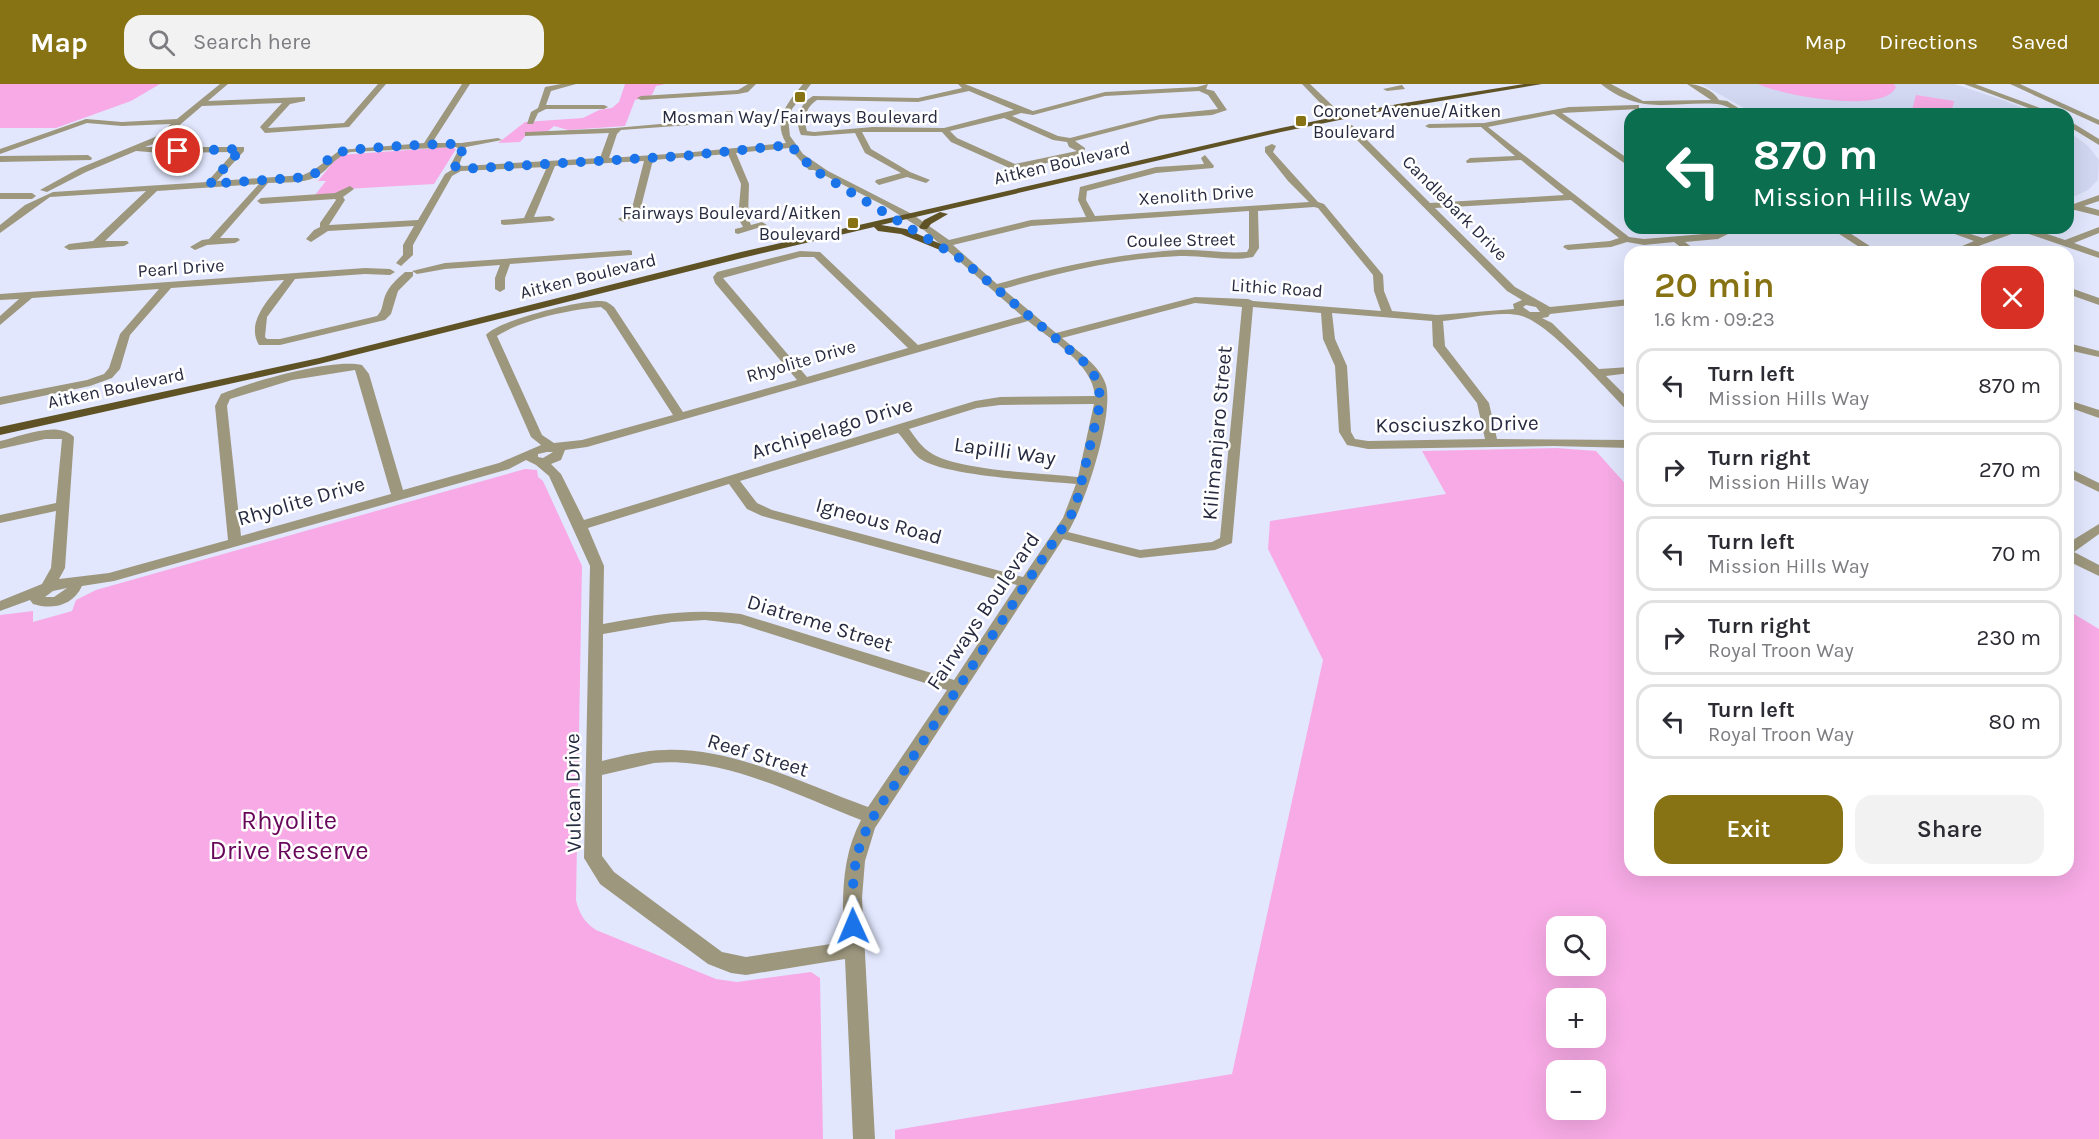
<!DOCTYPE html>
<meta charset="utf-8">
<style>
:root{--surface:#fff;--page:#f2f2f3;--text:#2b2b33;--muted:#7c7c81;--line:#e1e1e2;--accent:#877314}
body{margin:0;font-family:Karla,sans-serif;background:var(--page);color:var(--text);height:100vh;display:flex;flex-direction:column;font-size:22px;white-space:nowrap}
*{box-sizing:border-box;margin:0}
p{font-size:20px;color:var(--muted)}
.icon{flex:none;width:33px;height:33px;fill:none;stroke:currentColor;stroke-width:2;stroke-linecap:round;stroke-linejoin:round}
.map{position:relative;flex:1;overflow:hidden}
.drawer{position:absolute;left:1624px;top:162px;width:450px;height:630px;display:flex;flex-direction:column;background:var(--surface);border-radius:18px;box-shadow:0 6px 24px #0002}
.drawer>*{flex:none}
.banner{position:absolute;left:1624px;top:24px;width:450px;height:126px;border-radius:18px;box-shadow:0 6px 24px #0002;background:#0b6e4f;color:#fff;overflow:hidden}
.tools{position:absolute;left:1546px;top:832px;display:grid;gap:12px}
.tools a{display:grid;place-items:center;width:60px;height:60px;border-radius:12px;background:var(--surface);box-shadow:0 6px 24px #0002;font-size:30px}
.pin{position:absolute;display:grid;place-items:center;width:51px;height:51px;color:#fff;margin:-26px;border:3px solid #fff;border-radius:50%;box-shadow:0 2px 6px #0007}
.me{position:absolute;width:66px;margin:-33px;rotate:359deg;stroke-linejoin:round;filter:drop-shadow(0 0 4px #0008)}
.turn{display:flex;align-items:center;gap:21px;height:126px;padding:0 30px;font-size:27px}
.turn .icon{width:78px;height:78px;stroke-width:2.5}
.turn b{display:block;font-size:42px;line-height:51px}
.round{display:grid;place-items:center;flex:none;width:63px;height:63px;border-radius:18px;background:var(--page)}
.head{display:flex;align-items:center;justify-content:space-between;height:102px;padding:0 30px}
h1{font-size:36px;font-weight:600;line-height:45px;color:var(--accent)}
.action{display:flex;gap:12px;margin-top:auto;padding:12px 30px}
.action a{flex:1;height:69px;border-radius:18px;background:var(--accent);color:#fff;font-size:24px;font-weight:600;line-height:69px;text-align:center}
.action a+a{background:var(--page);color:var(--text)}
ul{padding:0;list-style:none}
li{display:flex;align-items:center;gap:18px;height:75px;margin:0 12px 9px;padding:0 18px;border:3px solid var(--line);border-radius:18px}
li div{flex:1}
li b{display:block;font-size:22px}
li em{font-style:normal}
header{display:flex;align-items:center;gap:36px;box-sizing:border-box;height:84px;padding:0 30px;background:var(--accent);color:#fff}
header strong{font-size:28px}
nav{display:flex;gap:33px;margin-inline-start:auto;font-size:21px}
.search{width:420px;height:54px;background:var(--page);display:flex;align-items:center;gap:15px;box-sizing:border-box;padding:0 21px;border-radius:18px;color:var(--muted);font-size:22px}
.map>svg:first-child{display:block}
.built{fill:#d2d8f2}
.green{fill:#f7aae5;fill-rule:evenodd}
.lines{fill:none;stroke-linecap:round;stroke-linejoin:round}
.minor{fill:#9d977e;fill-rule:evenodd}
.major{fill:#5f5325;fill-rule:evenodd}
.route{stroke:#1a73e8;stroke-width:10;stroke-dasharray:0 18}
.poi-dot{fill:#877314;stroke:#fff;stroke-width:2}
.labels{text-anchor:middle;stroke-width:5;stroke-linejoin:round;paint-order:stroke}
.far-poi-label{font-size:18px;fill:#272b41;stroke:#fff;text-anchor:start}
.far-street-label{font-size:18px;fill:#272b41;stroke:#fff}
.street-label{font-size:21px;fill:#272b41;stroke:#fff}
.near-park-label{font-size:26px;fill:#68065a;stroke:#fff}
</style>
<header>
<strong>Map</strong>
<div class="search"><svg class="icon" aria-label="search" viewBox="0 0 24 24"><circle cx="10" cy="10" r="6"/><path d="M15 15l6 6"/></svg>Search here</div>
<nav><a>Map</a><a>Directions</a><a>Saved</a></nav>
</header>
<div class="map">
<svg width="2099" height="1055" viewBox="0 0 2099 1055">
<rect width="100%" height="100%" fill="#e2e7fe"/>
<g class="built">
<polygon points="1701,0 1954,0 2003,16 2038,30 1755,30"/>
<polygon points="2068,47 2088,62 2099,76 2098,96 2088,106 2069,115"/>
</g>
<g class="green">
<polygon points="0,0 160,0 131,17 56,44 0,44"/>
<polygon points="625,0 665,0 656,2 652,11 635,16 625,42 568,46 554,42 547,48 528,49 520,58 498,59 525,38 583,34 599,26 612,24 619,18"/>
<path d="M1758,0h136l2,3c-12,28 -116,8 -138,-3z"/>
<polygon points="1916,11 1954,17 1951,30 1912,26"/>
<polygon points="451,63 456,65 434,100 345,105 338,109 315,111 326,97 318,97 339,71"/>
<path d="M1557,364l39,3 34,38v381h438l1,-259 30,18v510h-1204v-9l337,-56 91,-414 -55,-111 2,-28 176,-27 -24,-43zM1557,843h39v39h-39zM1557,915h39v39h-39zM1557,987h39v39h-39z"/>
<path d="M525,385l12,1 1,7 5,4 39,85 -6,334c3,13 8,22 20,30l120,49 21,3 74,-10 9,6 3,161h-823v-524l33,-4v11l39,-11 4,-11 20,-10z"/>
</g>
<g class="lines">
<g class="minor">
<path d="M220,0h8l-20,17 97,-4v4l-15,3 -22,24 76,-5 34,-39h8l-37,43 -84,6 -5,-6 22,-24 -80,3 -41,35 -16,6h99v4l-27,30 86,-6 11,-5 26,-20 84,-7 38,-59h8l-38,59h29l37,-5 4,2 -36,7 -7,18 4,1 137,-8 9,-25 -84,3v-4h3l87,-4 102,-9 5,-2 4,-6h6l-4,10 -11,2 -96,7 -4,4 -8,24 74,-5 103,-10c-14,-23 2,-41 17,-59h8l-19,25 -4,9 2,18 13,18 25,17 84,43 37,26 82,-20 55,-3 -8,-17 2,-13 76,-20 48,-3 -3,-6 4,-3 9,11 -1,2 -57,5 -69,18 -1,9 9,16 214,-14 -21,-21 -23,-29v-5l7,-3 4,2 -3,6 45,50 6,2 59,71 1,16 8,20 45,4 77,-6 -1,-5 9,-4 -15,-9 -161,-162v-4h6l78,78 134,-8 -43,-35 -54,3 -1,-2 4,-3 45,-2 -34,-29 -52,1 -4,-2 4,-2 55,-1 85,-16 67,-2h3v4l-77,4 68,47v7l-76,-53 -66,13 141,110 15,2 72,-6 4,-1 -3,-4h10l3,5 -12,6 -33,3 13,10h-11l-13,-10 -30,3 -17,-3 -16,5 -43,3 -5,-3 2,-2 45,-4 9,-3 -48,-38 -136,8 80,79 35,20 80,-8v6l-80,9 -2,3 -6,1 10,5 47,46 31,-2v6l-24,3 24,24v10l-4,-1c-24,-24 -75,-84 -104,-93 -21,-6 -58,3 -79,5l2,25 44,57 8,36 133,1v8l-76,-2 -186,3 -21,-4 -8,-13 -4,-66 -12,-27 -2,-26 -68,-6 -21,236 -17,7 -75,8 -77,-19 -188,289 -10,33 -3,37 13,241h-22l-8,-180 -99,16 -15,-2 -23,-9 -108,-80 -16,-26 6,-292 -41,-90 -13,-11 -10,-5 -17,9 -395,112 -32,5c-9,20 -30,24 -49,18l-3,-4 -30,11v-10l42,-17 9,-16 5,-57 -56,12v-8l56,-12 6,-64h-17l-45,10v-8c20,-4 57,-21 74,-4l-9,131 -6,11 50,-6 119,-33 -13,-134 6,-12c30,-12 110,-36 141,-29l7,9 34,116 96,-27 42,-18 -10,-8 -45,-102c13,-15 94,-35 115,-34 6,0 9,3 13,6l69,105 114,-32 -82,-97 -2,-6 4,-5 83,-21 20,1 98,93 104,-29 -97,-85 -40,-25 -71,-36h-5l-20,-22 -53,5 13,31 -1,34 3,7 11,-3 5,3 -29,9 -3,-1v-4l8,-2 -5,-9 3,-34 -13,-30 -75,6 -13,51 17,-2 5,3 -5,3 -23,2 -11,5 -5,-3 13,-7 13,-51 -89,5 -21,51 16,-1 5,3 -2,2 -49,4 -3,-1v-4l23,-2 23,-51 -86,4 -9,5 -39,69v10l-12,11 -5,-3 7,-8v-10l11,-19 -86,5 -17,11 -5,-3 8,-9 6,-3v-4l16,-23 -1,-1 -74,5 -4,-3 4,-3 74,-5 15,-7 4,3 -11,8 2,3 -16,25 89,-5 27,-46 8,-5 -3,-3 9,-17 -3,-2 -105,5c-16,4 -22,18 -35,25 -14,7 -32,5 -48,6l-48,55h18l2,2 -5,3 -28,2 -12,5 -5,-3 12,-7 7,-1 50,-55 -102,7 -52,50h22l2,2 -5,3 -55,4 -5,-3 5,-3 24,-3 53,-50 -96,6 -50,36v-8l25,-20 28,-13 154,-10 27,-30 -73,1 -25,-2 -50,21 -39,20 -7,-2 40,-22 75,-31 16,-13 -49,2 -35,-3 -87,31v-5l86,-30 36,3 55,-3zM1314,123l4,1 55,67 1,16 7,20 -128,-10 -5,-2 -53,-2 -139,36 -53,-44c58,-17 117,-31 177,-33 24,-1 49,6 73,1l6,-9 -1,-37zM1249,127v37l-2,4c-23,2 -46,-3 -69,-2 -62,4 -122,17 -181,34l-44,-39 78,-19zM800,173h14l94,91 -101,29 -84,-99zM1195,219l47,4 -22,231 -8,4 -72,8 -72,-18c17,-27 46,-116 38,-147 -6,-20 -29,-34 -44,-47zM1526,221l10,2 4,5h-10l-7,-5zM601,223l5,4 67,104 -91,25 -28,3 -12,-8 -45,-99c24,-16 75,-27 104,-29zM1332,229l100,8 1,25 44,57 8,36 -117,2 -13,-2 -4,-7 -4,-66 -12,-27zM1028,237c24,20 64,42 67,75l-95,1 -25,4 -391,119 -23,-46 -10,-10 10,-4 4,-10 22,-3zM355,286l36,124 -150,42 -14,-130 3,-7 62,-19zM1094,320l-16,73c-35,-4 -120,-6 -147,-24 -9,-5 -16,-16 -22,-24l68,-21 23,-3zM898,349c7,7 13,18 21,25 23,18 124,23 157,26l-13,34 -40,59 -251,-67 -15,-7 -17,-22zM547,368h6l-10,6 -5,-1v-3zM729,400l18,25 15,7 255,69 -63,95 -213,-66c-52,-6 -87,1 -138,10l1,-58 -16,-38zM67,504l-13,9h-9l8,-6zM705,536l35,4 207,66 -79,117c-62,-22 -135,-60 -203,-57 -21,0 -42,6 -63,11l1,-127 69,-12zM654,679c72,-6 142,32 207,57 -20,38 -19,79 -17,122l-98,15 -24,-5 -108,-80 -12,-16v-81z"/>
<polygon points="561,0 576,0 551,7 546,21 604,21 608,23 604,25 546,25 538,29 533,40 527,40 531,28 538,24 545,3"/>
<polygon points="748,0 756,0 748,8 738,10 641,16 637,14 641,12 738,6"/>
<path d="M958,0h7l68,27 72,-19 92,-5 11,-3 -2,5 8,2 13,19 -15,5 -52,4 -85,22 10,7 -1,7 -70,15 -63,-28 -9,-10h-80l9,17 39,23 20,8 -4,3 -19,-6 -28,8 -4,-3 1,-2 25,-7 -36,-20 -10,-20 -41,3 -13,-1c-7,-15 -2,-31 12,-39l105,2 44,-10zM969,7l45,19 -70,18 -71,-1 -59,5 -7,-1c-4,-13 -1,-24 10,-31l101,2zM1199,7l9,4 10,14 -58,6 -90,23 -12,-2 -46,-20 9,-3 12,2 72,-19zM1004,34l49,22 14,2 2,5 8,4 -62,13 -58,-26 -7,-7z"/>
<polygon points="1302,0 1310,0 1334,23 1334,27 1328,27"/>
<path d="M1601,0h10l32,17 68,-1 -24,-16c12,0 26,6 32,16l8,1 21,13c-12,0 -19,-9 -31,-10 -45,-3 -76,12 -116,-20z"/>
<polygon points="1964,0 1975,0 2056,30 2045,30"/>
<polygon points="2010,0 2020,0 2099,36 2099,41"/>
<polygon points="1402,1 1405,5 1387,7 1383,5"/>
<polygon points="2068,36 2099,55 2099,61 2068,42"/>
<polygon points="88,71 92,74 91,76 0,78 0,72"/>
<polygon points="0,109 32,109 36,112 32,115 0,115"/>
<polygon points="2099,111 2099,117 2084,122 2099,126 2099,132 2075,126 2068,128 2068,122"/>
<polygon points="2099,143 2099,149 2074,159 2099,168 2099,174 2020,147 1962,168 1948,168 1974,157 1941,145 1952,144 1983,154 2009,144 2030,144 2065,156"/>
<polygon points="1830,144 1842,144 1879,168 1867,168"/>
<polygon points="629,166 632,167 632,171 510,180 505,194 505,205 500,208 495,205 495,194 500,181 445,185 417,190 412,187 445,179"/>
<path d="M365,184l25,1 5,3 -5,3 -25,-1 -70,5 -28,38 -2,20 2,2h13l97,-23c6,-6 5,-12 8,-20 4,-10 12,-17 20,-24h8v4l-15,15 -7,23 -6,6 -105,25h-21c-14,-23 11,-47 25,-65l-113,8 -41,47 -10,34 -8,9 -22,8 -90,19v-8l87,-17 17,-6 5,-6 11,-34 39,-45 -127,9 -32,27v-9l19,-17 -19,1v-6z"/>
<polygon points="2068,203 2099,214 2099,221 2068,210"/>
<polygon points="2068,259 2099,267 2099,273 2068,266"/>
<polygon points="2068,316 2099,326 2099,334 2068,323"/>
<polygon points="2068,384 2099,399 2099,408 2068,393"/>
<polygon points="2099,440 2099,450 2074,468 2099,481 2099,492 2068,477 2068,459"/>
</g>
<g class="major">
<polygon points="1524,0 1542,0 1398,24 1281,48 881,141 906,145 943,161 945,163 940,166 901,150 878,147 874,143 742,174 319,280 0,351 0,343 319,274 741,168 1281,44 1398,20"/>
<polygon points="940,128 948,130 931,140 927,145 921,145 919,143 924,136"/>
</g>
</g>
<g class="lines">
<path class="route" d="M178,67l63,-2 -31,35 97,-7c16,-5 16,-16 28,-23 11,-7 105,-10 123,-10l4,2 1,3 -9,17 8,3 221,-13 107,-11 24,25 10,6 137,83 123,103 12,16 5,22 -26,109 -179,274c-40,55 -45,75 -43,143"/>
</g>
<g class="poi-dot">
<rect x="794" y="7" width="12" height="12" rx="3"/>
<rect x="1295" y="31" width="12" height="12" rx="3"/>
<rect x="847" y="133" width="12" height="12" rx="3"/>
</g>
<g class="labels">
<g class="far-poi-label">
<text x="1313" y="33">Coronet Avenue/Aitken<tspan x="1313" dy="21">Boulevard</tspan></text>
<text x="800" y="39" text-anchor="middle">Mosman Way/Fairways Boulevard</text>
<text x="841" y="135" text-anchor="end">Fairways Boulevard/Aitken<tspan x="841" dy="21">Boulevard</tspan></text>
</g>
<g class="far-street-label">
<text transform="translate(1062 79) rotate(-13)" y="6">Aitken Boulevard</text>
<text transform="translate(1196 111) rotate(-4)" y="6">Xenolith Drive</text>
<text transform="translate(1455 124) rotate(45)" y="6">Candlebark Drive</text>
<text transform="translate(1181 156) rotate(-1)" y="6">Coulee Street</text>
<text transform="translate(181 184) rotate(-4)" y="6">Pearl Drive</text>
<text transform="translate(588 192) rotate(-14)" y="6">Aitken Boulevard</text>
<text transform="translate(1277 204) rotate(4)" y="6">Lithic Road</text>
<text transform="translate(801 277) rotate(-16)" y="6">Rhyolite Drive</text>
<text transform="translate(116 304) rotate(-12)" y="6">Aitken Boulevard</text>
</g>
<g class="street-label">
<text transform="translate(1457 340) rotate(-1)" y="7">Kosciuszko Drive</text>
<text transform="translate(832 344) rotate(-17)" y="7">Archipelago Drive</text>
<text transform="translate(1217 349) rotate(-85)" y="7">Kilimanjaro Street</text>
<text transform="translate(1005 367) rotate(8)" y="7">Lapilli Way</text>
<text transform="translate(301 417) rotate(-16)" y="7">Rhyolite Drive</text>
<text transform="translate(879 437) rotate(15)" y="7">Igneous Road</text>
<text transform="translate(983 527) rotate(-56)" y="7">Fairways Boulevard</text>
<text transform="translate(820 539) rotate(17)" y="7">Diatreme Street</text>
<text transform="translate(758 671) rotate(17)" y="7">Reef Street</text>
<text transform="translate(573 709) rotate(-91)" y="7">Vulcan Drive</text>
</g>
<g class="near-park-label">
<text x="289" y="745">Rhyolite<tspan x="289" dy="30">Drive Reserve</tspan></text>
</g>
</g>
</svg>
<div class="tools">
<a><svg class="icon" aria-label="search" viewBox="0 0 24 24"><circle cx="10" cy="10" r="6"/><path d="M15 15l6 6"/></svg></a>
<a>+</a>
<a>−</a>
</div>
<div class="pin" style="left:178px;top:67px;background:#d93025"><svg class="icon" aria-label="arrive" viewBox="0 0 24 24"><path d="M6 21V4h12l-3 4 3 4H6"/></svg></div>
<svg class="me" style="left:853px;top:842px" viewBox="-20 -20 40 40"><path d="M0-17L14 15 0 8-14 15z" fill="#1a73e8" stroke="#fff" stroke-width="4"/></svg>
<div class="banner">
<div class="turn"><svg class="icon" aria-label="left" viewBox="0 0 24 24"><path d="M17 20v-9H6M10 6l-5 5 5 5"/></svg><div><b>870 m</b>Mission Hills Way</div></div>
</div>
<section class="drawer">
<div class="head"><div><h1>20 min</h1><p>1.6 km · 09:23</p></div><a class="round" style="background:#d93025;color:#fff"><svg class="icon" aria-label="close" viewBox="0 0 24 24"><path d="M6 6l12 12M18 6L6 18"/></svg></a></div>
<ul>
<li><svg class="icon" aria-label="left" viewBox="0 0 24 24"><path d="M17 20v-9H6M10 6l-5 5 5 5"/></svg><div><b>Turn left</b><p>Mission Hills Way</p></div><em>870 m</em></li>
<li><svg class="icon" aria-label="right" viewBox="0 0 24 24"><path d="M7 20v-9h11M14 6l5 5-5 5"/></svg><div><b>Turn right</b><p>Mission Hills Way</p></div><em>270 m</em></li>
<li><svg class="icon" aria-label="left" viewBox="0 0 24 24"><path d="M17 20v-9H6M10 6l-5 5 5 5"/></svg><div><b>Turn left</b><p>Mission Hills Way</p></div><em>70 m</em></li>
<li><svg class="icon" aria-label="right" viewBox="0 0 24 24"><path d="M7 20v-9h11M14 6l5 5-5 5"/></svg><div><b>Turn right</b><p>Royal Troon Way</p></div><em>230 m</em></li>
<li><svg class="icon" aria-label="left" viewBox="0 0 24 24"><path d="M17 20v-9H6M10 6l-5 5 5 5"/></svg><div><b>Turn left</b><p>Royal Troon Way</p></div><em>80 m</em></li>
</ul>
<div class="action"><a>Exit</a><a>Share</a></div>
</section>
</div>
